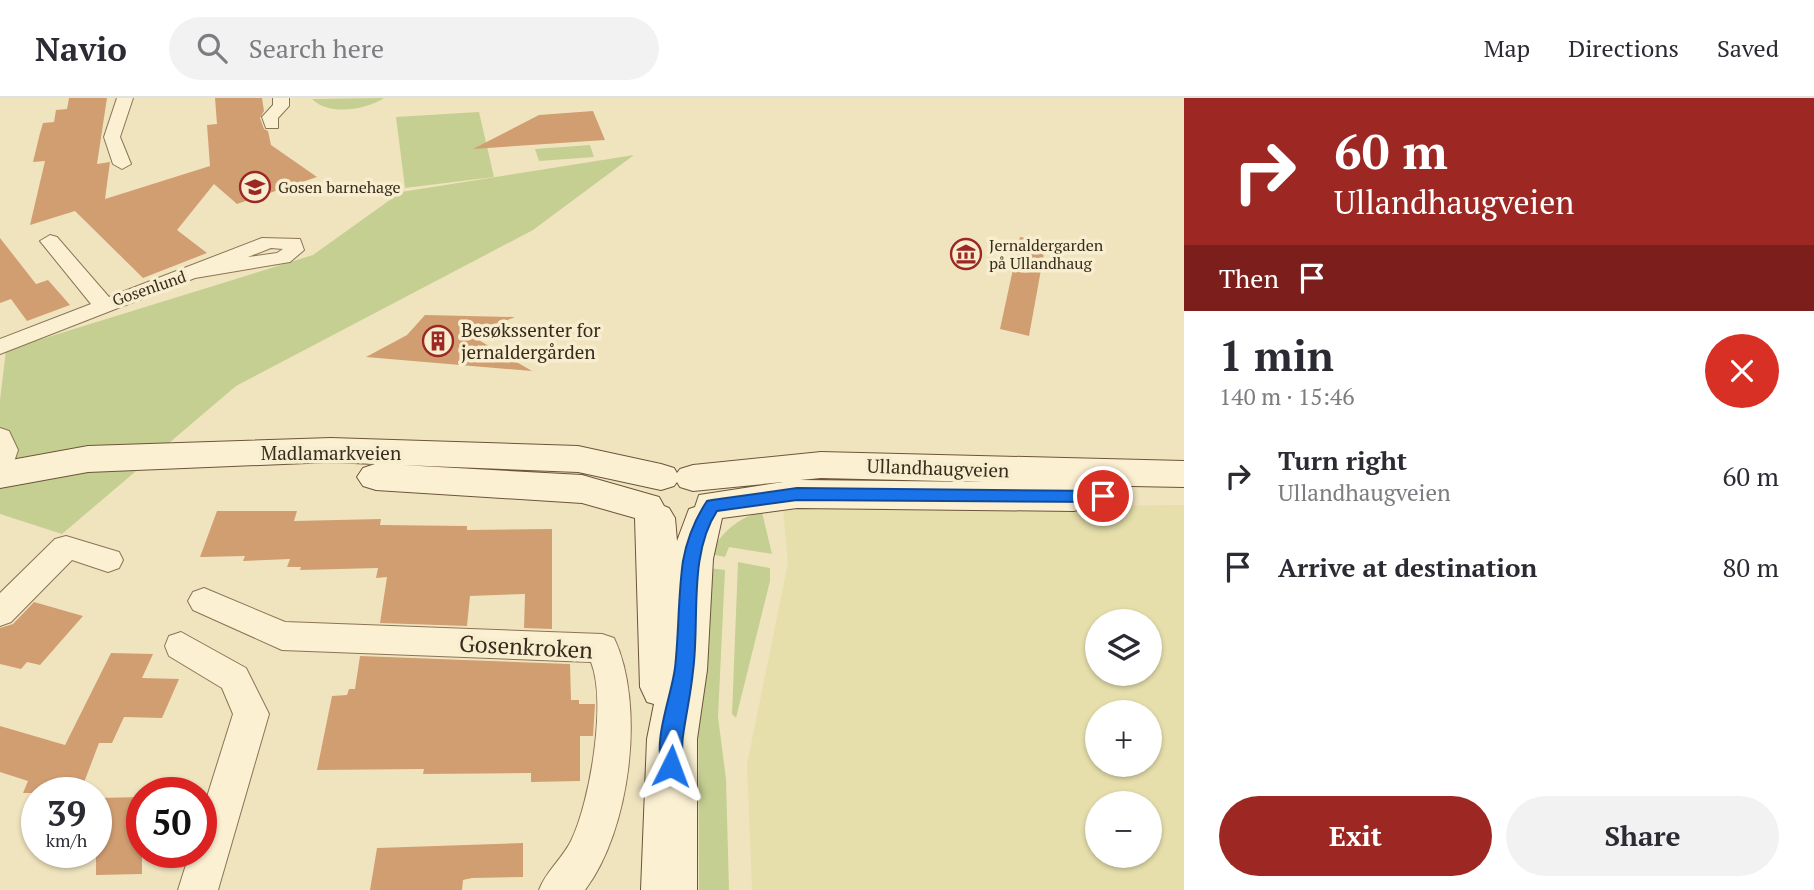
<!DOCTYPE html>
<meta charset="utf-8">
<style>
:root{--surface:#fff;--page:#f2f2f3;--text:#2b2b33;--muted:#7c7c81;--line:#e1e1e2;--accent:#9c2723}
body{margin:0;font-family:"PT Serif",serif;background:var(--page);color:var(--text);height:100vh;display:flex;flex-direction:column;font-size:26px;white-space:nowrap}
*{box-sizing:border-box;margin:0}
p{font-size:23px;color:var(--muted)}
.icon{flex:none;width:38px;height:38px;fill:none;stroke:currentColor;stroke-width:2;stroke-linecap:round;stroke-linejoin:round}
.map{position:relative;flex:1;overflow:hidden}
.sheet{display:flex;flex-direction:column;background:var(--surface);width:630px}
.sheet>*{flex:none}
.banner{background:#9c2723;color:#fff;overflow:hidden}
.controls{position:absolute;left:1085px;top:511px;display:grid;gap:14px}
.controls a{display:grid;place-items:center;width:77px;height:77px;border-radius:50%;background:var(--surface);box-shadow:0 2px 5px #0004;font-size:35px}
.speed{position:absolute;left:21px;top:679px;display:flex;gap:14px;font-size:35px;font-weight:700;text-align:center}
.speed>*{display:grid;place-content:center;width:91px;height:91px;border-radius:50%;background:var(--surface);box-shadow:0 2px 5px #0004;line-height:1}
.speed small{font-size:18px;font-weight:400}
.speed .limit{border:10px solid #d22;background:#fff;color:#111}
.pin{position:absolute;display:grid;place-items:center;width:60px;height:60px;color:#fff;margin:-30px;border:4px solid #fff;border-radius:50%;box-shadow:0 2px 7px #0007}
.me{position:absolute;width:77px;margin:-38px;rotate:3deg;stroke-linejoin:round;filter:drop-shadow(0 0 5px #0008)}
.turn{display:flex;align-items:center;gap:24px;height:147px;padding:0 35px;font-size:32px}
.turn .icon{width:91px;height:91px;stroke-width:2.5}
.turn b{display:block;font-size:49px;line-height:60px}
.then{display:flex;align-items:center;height:66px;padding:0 35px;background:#0003;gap:14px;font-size:26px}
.round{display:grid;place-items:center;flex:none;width:74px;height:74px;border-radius:37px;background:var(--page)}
.head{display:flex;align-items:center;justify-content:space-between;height:119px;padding:0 35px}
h1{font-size:42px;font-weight:700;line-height:52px}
.button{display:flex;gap:14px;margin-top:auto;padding:14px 35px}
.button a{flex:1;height:80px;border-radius:42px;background:var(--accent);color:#fff;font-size:28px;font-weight:700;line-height:80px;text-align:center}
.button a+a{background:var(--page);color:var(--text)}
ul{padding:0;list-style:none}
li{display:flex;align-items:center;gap:21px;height:91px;padding:0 35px}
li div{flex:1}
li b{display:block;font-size:26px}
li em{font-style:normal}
header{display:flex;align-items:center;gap:42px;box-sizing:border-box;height:98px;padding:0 35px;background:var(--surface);border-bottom:2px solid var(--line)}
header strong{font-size:33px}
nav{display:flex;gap:38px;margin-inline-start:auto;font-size:24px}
.search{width:490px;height:63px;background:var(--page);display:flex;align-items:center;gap:18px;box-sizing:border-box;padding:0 24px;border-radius:38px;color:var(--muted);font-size:26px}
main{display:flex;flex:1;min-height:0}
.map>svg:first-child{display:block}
.farmland{fill:#e6dfac;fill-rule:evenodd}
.green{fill:#c5cf92}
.building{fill:#d19e72}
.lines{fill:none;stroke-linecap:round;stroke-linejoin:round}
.street-casing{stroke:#8a7456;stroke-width:2}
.secondary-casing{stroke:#6c553a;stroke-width:2}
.street{fill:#fbf0d2;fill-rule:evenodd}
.secondary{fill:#fbf0d2;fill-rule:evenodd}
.route{fill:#1a73e8;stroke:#114b97;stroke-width:2}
.labels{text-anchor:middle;stroke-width:7;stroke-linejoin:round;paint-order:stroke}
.far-poi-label{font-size:16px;fill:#382b1c;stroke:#f7edcf;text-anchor:start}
.far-street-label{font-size:16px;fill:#382b1c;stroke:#f7edcf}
.poi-label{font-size:19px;fill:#382b1c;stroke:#f7edcf;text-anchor:start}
.street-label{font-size:19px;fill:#382b1c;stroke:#f7edcf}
.near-street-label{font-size:23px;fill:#382b1c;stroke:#f7edcf}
</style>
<header>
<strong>Navio</strong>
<div class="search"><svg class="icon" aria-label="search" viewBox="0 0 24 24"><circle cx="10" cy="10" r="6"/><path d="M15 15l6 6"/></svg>Search here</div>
<nav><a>Map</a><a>Directions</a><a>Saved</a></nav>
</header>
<main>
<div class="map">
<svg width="1184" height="792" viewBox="0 0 1184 792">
<rect width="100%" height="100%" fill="#f0e4bf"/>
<path class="farmland" d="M1184,407v385h-432l-5,-126 41,-201 -5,-53 34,-3zM1097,523h53v53h-53zM1097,614h53v53h-53zM1097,705h53v53h-53z"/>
<g class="green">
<path d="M384,0c-18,12 -56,18 -72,1z"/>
<polygon points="479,14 494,79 405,90 396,19"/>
<polygon points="590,47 594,59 539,63 535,51"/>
<polygon points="634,57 533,132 236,288 62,436 0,416 0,302 6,252 313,157 401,94"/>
<path d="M762,414l10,42 -43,-7 -4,10 -15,-3c11,-21 28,-37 52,-42z"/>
<polygon points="738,464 770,470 770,483 736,620 732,616"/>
<polygon points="707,470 725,472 718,619 726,681 729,792 699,792 698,564"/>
</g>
<g class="building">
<polygon points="69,0 107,0 97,66 110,64 105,101 210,68 207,27 217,26 215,0 262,0 264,13 260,20 264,31 268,33 271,47 317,79 237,106 214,86 177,132 207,155 143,180 75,113 30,127 45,63 33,64 40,35 43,25 54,24 56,12 67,11"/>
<polygon points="593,13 605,42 473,51 539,17"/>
<polygon points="1020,139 1046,144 1029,238 1000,231"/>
<polygon points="0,140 36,186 48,182 70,207 27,223 11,201 0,205"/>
<polygon points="425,217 515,219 470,237 532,273 366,259 407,237"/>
<polygon points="217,413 297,413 294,423 381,421 380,427 467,428 467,432 552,431 552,531 524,530 525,496 470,498 467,528 380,525 387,479 376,480 378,470 300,472 301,469 287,469 290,461 243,463 245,458 200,459"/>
<polygon points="34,504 83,518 40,567 27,564 21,571 0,566 0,530 13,526"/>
<polygon points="111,555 153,556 142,580 179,581 162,620 124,619 112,645 99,645 80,695 23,695 28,683 0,674 0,628 65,647"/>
<polygon points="360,558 570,566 571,602 579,602 579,606 595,606 593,638 580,638 580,683 531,684 531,675 423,676 424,671 317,672 332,598 347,597 349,591 355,591"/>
<polygon points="142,699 142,776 96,777 96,700"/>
<polygon points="523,745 523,779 472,780 463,782 462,792 370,792 377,750"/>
</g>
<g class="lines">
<g class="street-casing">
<g id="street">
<polygon points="117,0 133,0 120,39 131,66 122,71 113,66 104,39"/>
<polygon points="273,0 289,0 289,8 278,20 278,30 266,30 262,19 273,7"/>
<path d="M50,137l7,2 52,60 153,-59 38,1 4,11 -14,12 -95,16 -195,76v-15l91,-35 -51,-63zM271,150l12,1 -6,4 -29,4z"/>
<polygon points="0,330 9,333 18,352 10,376 0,378"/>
<polygon points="66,438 119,454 123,462 119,470 108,474 72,462 11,524 0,528 0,495 55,441"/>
<path d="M204,490l81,34 317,12 12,4c32,67 16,193 -29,252h-46c7,-19 23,-31 32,-49 19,-39 36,-139 20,-179l-309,-12 -89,-40 -5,-9 5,-9z"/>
<polygon points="181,534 246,570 269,616 218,792 178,792 190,754 201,754 201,718 233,616 222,590 169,558 165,548 169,538"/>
</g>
</g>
<g class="secondary-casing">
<path id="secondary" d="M331,340l247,8 83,18 13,4 3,5 3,-4 13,-4 128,-13 363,9v26l-105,-2 9,2 5,10 -5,10 -14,4 -277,-3 -75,10 -9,41 -6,111 -10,69v151h-56l6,-151 7,-35 -7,-2 -7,-15 -5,-169 -53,-15 -206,-13 -13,-4 -6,-9 6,-9 12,-4 -44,-2 -243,10 -88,16v-26l88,-16zM402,367l176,7 83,18 13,-4 3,-4 3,5 13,4 90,-9 -84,13 -4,12 -6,2 -12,32 -2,-23 -6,-10 -5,-2 -5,-9 -77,-22zM821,380l163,4 -184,-2z"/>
</g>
<use href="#street" class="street"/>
<use href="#secondary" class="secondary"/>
</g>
<path class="route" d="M797,390l306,3 8,5 -8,6 -306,-2 -80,11c-29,44 -17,110 -24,160 -2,22 -7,43 -10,65 -2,12 1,25 -4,37l-8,3 -7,-3c-13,-30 7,-74 11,-105 4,-36 3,-72 8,-107 4,-22 12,-42 24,-60l5,-1z"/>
<defs>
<g id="school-ring" transform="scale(1.575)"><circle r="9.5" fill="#f7edcf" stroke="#9c2723" stroke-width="1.5"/><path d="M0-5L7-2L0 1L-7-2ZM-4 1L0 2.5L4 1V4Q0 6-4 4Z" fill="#9c2723"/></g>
<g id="museum-ring" transform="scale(1.575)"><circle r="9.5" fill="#f7edcf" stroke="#9c2723" stroke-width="1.5"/><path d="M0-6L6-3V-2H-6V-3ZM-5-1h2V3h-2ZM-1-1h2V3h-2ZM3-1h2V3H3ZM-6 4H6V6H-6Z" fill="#9c2723"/></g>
<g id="building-ring" transform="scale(1.575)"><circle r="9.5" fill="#f7edcf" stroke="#9c2723" stroke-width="1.5"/><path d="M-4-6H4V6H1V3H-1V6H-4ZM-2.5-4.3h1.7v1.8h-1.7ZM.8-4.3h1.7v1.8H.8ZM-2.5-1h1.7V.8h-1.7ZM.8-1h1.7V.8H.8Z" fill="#9c2723"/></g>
</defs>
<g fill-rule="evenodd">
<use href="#school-ring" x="255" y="89"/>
<use href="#museum-ring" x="966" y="156"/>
<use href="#building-ring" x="438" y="243"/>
</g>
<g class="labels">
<g class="far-poi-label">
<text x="278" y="95">Gosen barnehage</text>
<text x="989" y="153">Jernaldergarden<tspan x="989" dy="18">på Ullandhaug</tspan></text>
</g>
<g class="far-street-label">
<text transform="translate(149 190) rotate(-19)" y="6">Gosenlund</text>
</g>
<g class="poi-label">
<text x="461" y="239">Besøkssenter for<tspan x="461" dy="22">jernaldergården</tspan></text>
</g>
<g class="street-label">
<text x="331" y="362">Madlamarkveien</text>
<text transform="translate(938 370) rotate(2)" y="7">Ullandhaugveien</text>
</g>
<g class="near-street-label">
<text transform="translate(526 549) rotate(3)" y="8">Gosenkroken</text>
</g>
</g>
</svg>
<div class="controls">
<a><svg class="icon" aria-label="layers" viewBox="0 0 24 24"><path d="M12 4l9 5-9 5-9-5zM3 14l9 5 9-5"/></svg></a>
<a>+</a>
<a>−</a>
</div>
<div class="speed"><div>39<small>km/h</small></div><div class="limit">50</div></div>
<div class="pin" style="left:1103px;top:398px;background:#d93025"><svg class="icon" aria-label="arrive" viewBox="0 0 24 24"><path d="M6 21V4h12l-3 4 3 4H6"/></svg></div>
<svg class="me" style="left:671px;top:668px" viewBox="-20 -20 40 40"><path d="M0-17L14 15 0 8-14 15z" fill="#1a73e8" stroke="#fff" stroke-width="4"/></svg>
</div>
<section class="sheet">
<div class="banner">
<div class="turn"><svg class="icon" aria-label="right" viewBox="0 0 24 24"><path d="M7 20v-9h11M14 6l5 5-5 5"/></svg><div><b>60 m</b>Ullandhaugveien</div></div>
<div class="then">Then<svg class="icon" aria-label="arrive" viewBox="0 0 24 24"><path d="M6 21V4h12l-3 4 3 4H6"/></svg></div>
</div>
<div class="head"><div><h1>1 min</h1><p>140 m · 15:46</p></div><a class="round" style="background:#d93025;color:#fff"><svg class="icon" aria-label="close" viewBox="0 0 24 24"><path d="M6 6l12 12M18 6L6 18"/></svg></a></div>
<ul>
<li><svg class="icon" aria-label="right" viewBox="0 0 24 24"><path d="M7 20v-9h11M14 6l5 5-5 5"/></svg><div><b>Turn right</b><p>Ullandhaugveien</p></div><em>60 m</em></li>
<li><svg class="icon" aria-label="arrive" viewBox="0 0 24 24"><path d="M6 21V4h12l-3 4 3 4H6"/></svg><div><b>Arrive at destination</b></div><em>80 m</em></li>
</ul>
<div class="button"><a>Exit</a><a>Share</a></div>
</section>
</main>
